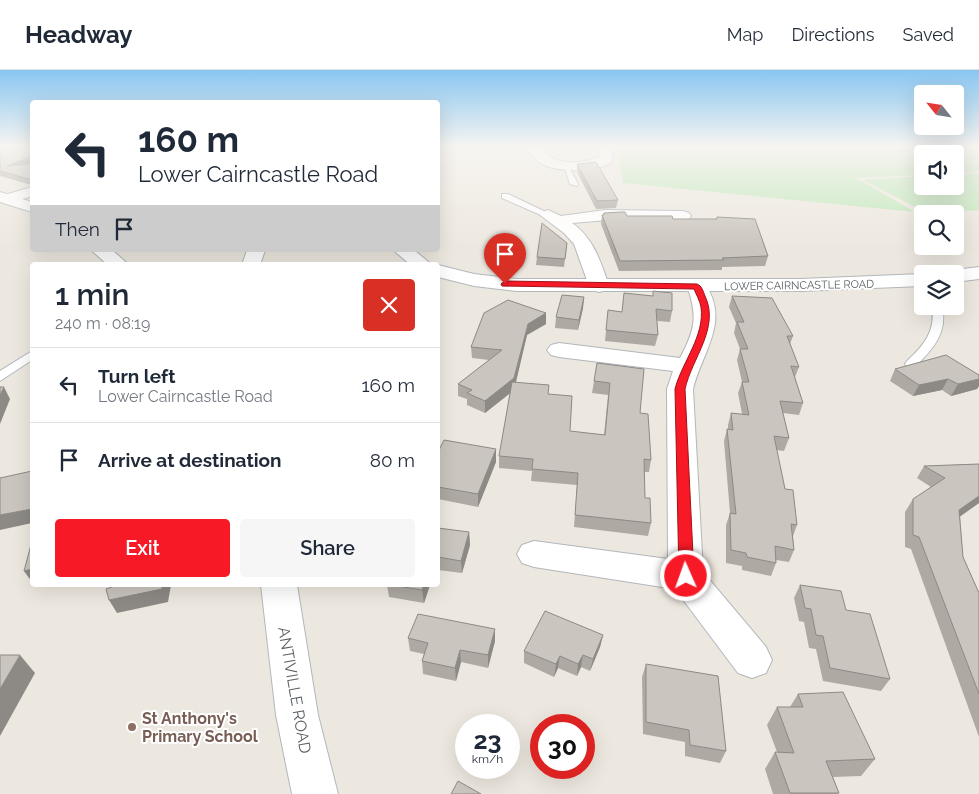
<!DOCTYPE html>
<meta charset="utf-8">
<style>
:root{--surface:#fff;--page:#f6f6f7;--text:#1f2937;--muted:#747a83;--line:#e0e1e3;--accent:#f81927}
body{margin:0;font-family:Raleway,sans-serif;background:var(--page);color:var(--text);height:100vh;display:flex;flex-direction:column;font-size:19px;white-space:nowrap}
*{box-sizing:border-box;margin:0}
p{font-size:16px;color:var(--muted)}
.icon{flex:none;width:28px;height:28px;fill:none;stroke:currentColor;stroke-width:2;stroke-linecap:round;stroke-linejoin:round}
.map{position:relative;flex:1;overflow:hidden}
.sheet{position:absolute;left:30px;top:192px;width:410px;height:325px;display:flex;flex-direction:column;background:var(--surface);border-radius:5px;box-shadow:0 5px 20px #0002}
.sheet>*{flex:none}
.banner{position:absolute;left:30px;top:30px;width:410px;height:152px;border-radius:5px;box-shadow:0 5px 20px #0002;background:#fff;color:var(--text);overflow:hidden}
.needle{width:32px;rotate:300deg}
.controls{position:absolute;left:914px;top:15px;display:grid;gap:10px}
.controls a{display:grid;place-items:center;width:50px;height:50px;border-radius:5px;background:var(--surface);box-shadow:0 5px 20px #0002;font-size:25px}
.speed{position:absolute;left:455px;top:644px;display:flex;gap:10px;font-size:25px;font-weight:700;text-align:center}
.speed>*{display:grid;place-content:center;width:65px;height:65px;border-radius:50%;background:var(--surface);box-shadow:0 5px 20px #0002;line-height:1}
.speed small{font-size:12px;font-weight:400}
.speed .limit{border:8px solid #d22;background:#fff;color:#111}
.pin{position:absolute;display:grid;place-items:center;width:42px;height:42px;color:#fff;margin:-51px -21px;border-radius:50% 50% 50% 0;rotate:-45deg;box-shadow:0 0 5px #0007}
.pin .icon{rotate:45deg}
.me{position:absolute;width:55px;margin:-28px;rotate:358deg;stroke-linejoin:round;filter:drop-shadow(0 0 4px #0008)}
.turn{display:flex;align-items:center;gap:18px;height:105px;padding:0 25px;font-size:22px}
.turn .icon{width:65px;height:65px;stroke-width:2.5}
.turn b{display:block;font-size:35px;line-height:42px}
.then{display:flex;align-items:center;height:48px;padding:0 25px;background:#0003;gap:10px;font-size:19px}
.round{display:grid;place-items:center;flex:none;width:52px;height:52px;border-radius:5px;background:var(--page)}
.summary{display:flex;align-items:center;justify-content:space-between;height:85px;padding:0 25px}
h1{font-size:30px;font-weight:600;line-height:38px}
.cta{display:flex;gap:10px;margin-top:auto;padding:10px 25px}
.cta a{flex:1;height:58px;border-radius:5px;background:var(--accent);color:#fff;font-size:20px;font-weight:600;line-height:58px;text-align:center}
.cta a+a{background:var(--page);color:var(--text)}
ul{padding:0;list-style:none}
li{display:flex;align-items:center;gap:15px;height:75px;padding:0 25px;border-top:1px solid var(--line)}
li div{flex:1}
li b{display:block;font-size:19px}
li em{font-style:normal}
header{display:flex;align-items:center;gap:30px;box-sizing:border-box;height:70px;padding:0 25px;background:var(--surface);border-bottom:1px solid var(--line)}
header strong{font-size:24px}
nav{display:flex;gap:28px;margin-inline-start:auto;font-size:18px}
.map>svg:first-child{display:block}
.green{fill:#bfe7b8}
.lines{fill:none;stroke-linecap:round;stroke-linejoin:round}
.service-casing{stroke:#b2b7bb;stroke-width:2}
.minor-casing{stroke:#b2b7bb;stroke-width:2}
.tertiary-casing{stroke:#b2b7bb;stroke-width:2}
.service{fill:#fff;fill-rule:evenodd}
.minor{fill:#fff;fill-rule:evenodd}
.tertiary{fill:#fff;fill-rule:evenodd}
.wall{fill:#aea9a3}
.shaded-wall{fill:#8d8a85}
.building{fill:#cac5be;stroke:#8d8a85}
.route{fill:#f81927;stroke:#a11019}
.education-dot{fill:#8d6e63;stroke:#fff;stroke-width:2}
.labels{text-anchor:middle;stroke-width:4;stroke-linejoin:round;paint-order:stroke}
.far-street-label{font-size:11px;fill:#585e62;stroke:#fff}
.near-street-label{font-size:16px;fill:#585e62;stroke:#fff}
.near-education-label{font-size:16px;font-weight:bold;fill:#785e54;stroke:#fff;text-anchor:start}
</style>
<header>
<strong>Headway</strong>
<nav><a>Map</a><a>Directions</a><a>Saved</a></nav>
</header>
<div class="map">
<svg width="979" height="724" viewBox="0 0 979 724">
<rect width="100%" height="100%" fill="#ede8df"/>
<g class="green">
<polygon points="618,77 979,77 979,101 955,103 955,84 922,84 922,105 856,108 915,142 623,113"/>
<polygon points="979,103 979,140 927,143 863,110 922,106 922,116 955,116 955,104"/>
</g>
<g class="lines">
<g class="service-casing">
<g id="service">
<polygon points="564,96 569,97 578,114 577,116 570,114"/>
<polygon points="502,124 508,124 550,144 543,146 502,128"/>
<path d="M932,236h10c6,27 -9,43 -27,61h-8l-2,-3 2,-3c17,-16 29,-30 25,-55z"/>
<polygon points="32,281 32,290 0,311 0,301"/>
</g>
</g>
<g class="minor-casing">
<g id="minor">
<path d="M527,77h12c15,19 39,18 60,10l1,-10h12c0,4 2,12 -1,15 -13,11 -54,10 -69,2 -7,-4 -11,-10 -15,-17z"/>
<polygon points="32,117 32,126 6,134 0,131 1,126"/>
<path d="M548,140l13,6 44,-6 78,1 6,2 2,3 -2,3 -6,2 -63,-2 -48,4c22,15 29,40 37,63l-3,4 -7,2 -7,-2 -3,-4 -15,-42 -10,-11 -24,-18 2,-3z"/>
<path d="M697,210l7,2c27,39 -1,68 -11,107l10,183 63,75 6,13 -6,13 -14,5 -14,-5 -63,-84 -141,-22 -12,-4 -5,-9 5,-9 12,-4 134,18 -1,-170 6,-18 -114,-14 -8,-2 -4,-5 4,-5 8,-2 121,15c15,-28 18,-42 7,-72l3,-4z"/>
</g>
</g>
<g class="tertiary-casing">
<g id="tertiary">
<polygon points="0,122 32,132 32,142 0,132"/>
<polygon points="91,180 112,180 129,195 108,195"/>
<polygon points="247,180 265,180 260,195 242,195"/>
<polygon points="393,180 414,180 432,195 411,195"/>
<polygon points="438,195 474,204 516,209 800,209 922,204 922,216 800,221 516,221 474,216 438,207"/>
<polygon points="979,197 979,209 955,212 955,204 947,204 955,200"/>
<polygon points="261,515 297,515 318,645 338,724 292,724 276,645"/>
</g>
</g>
<use href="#service" class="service"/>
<use href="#minor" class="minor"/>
<use href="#tertiary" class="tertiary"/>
</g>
<g class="wall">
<polygon points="0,77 32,92 27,94 32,94 32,115 0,106"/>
<polygon points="577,94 618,130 616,138 596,139 577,102"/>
<polygon points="604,143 627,146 673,149 716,149 717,147 768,186 765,196 722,197 722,200 619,201 601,154 602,145 603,145"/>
<polygon points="566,181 564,197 536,195 537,187"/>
<polygon points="624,223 672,241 670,252 657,251 658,265 655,276 605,271 608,240 622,242"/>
<polygon points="732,226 793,266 790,274 799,297 795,307 803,333 799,345 783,343 789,368 784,381 776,380 785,419 797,455 793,466 794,480 789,492 776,490 776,493 771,506 742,500 742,496 726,493 726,455 730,443 724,371 727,359 728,359 728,355 731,343 742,344 738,323 742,312 737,290 740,279 734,263 736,253 729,237"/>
<polygon points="584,227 583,238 578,260 555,258 556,247"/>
<polygon points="546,243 546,254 527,265 516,312 548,324 570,361 604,365 608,325 592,323 597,293 640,343 651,390 649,402 644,402 645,428 651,453 648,466 574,457 577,415 531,411 532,401 499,398 499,386 510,323 485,343 467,335 467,329 458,326 458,314 489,290 472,288 471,277"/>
<polygon points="895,299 979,305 979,316 977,319 951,326 942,320 913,326 890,311"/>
<polygon points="438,382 496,392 478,437 438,429"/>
<polygon points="979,394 979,433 960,446 963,487 979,523 979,667 911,479 905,477 905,442 913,429 931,417 917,408 924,396"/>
<polygon points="438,458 469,462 470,475 462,503 438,500"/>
<polygon points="387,515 430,515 424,533 389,527"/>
<polygon points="800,515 846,540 890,609 881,621 823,611 816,579 809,578 804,552 799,551 794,528"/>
<polygon points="603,565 600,577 590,601 581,597 577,606 558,598 554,607 524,593 524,581"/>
<polygon points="408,568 495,571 488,598 461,592 456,611 423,604 422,591 424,584 410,581"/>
<polygon points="646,594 726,681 720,693 685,686 685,672 643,664 642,607"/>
<polygon points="798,624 875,689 861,706 833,707 839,723 838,724 773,724 765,699 775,682 777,682 767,655 777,637 790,637"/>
</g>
<g class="shaded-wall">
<polygon points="32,86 32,92 10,101 7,96"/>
<polygon points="584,227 583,238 578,260 579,250"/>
<polygon points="546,243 546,254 527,265 514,320 485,343 485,331 528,254"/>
<polygon points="948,309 942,320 913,326 919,315"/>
<polygon points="979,309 979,316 977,319 951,326 958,314"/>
<polygon points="4,317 10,329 0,354 0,325"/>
<polygon points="496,379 496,392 478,437 478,424"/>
<polygon points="979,426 979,433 951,453 959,440"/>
<polygon points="32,435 32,453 0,460 0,445"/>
<polygon points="469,462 470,475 462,503 461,491"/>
<polygon points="32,499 32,512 24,501"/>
<polygon points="162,515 171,515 168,532 117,543 109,530"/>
<polygon points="424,515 430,515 424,533 422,520"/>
<polygon points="495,559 495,571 488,598 488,585"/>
<polygon points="603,565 600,577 590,601 593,589"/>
<polygon points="460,580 461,592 456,611 455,598"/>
<polygon points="20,585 35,603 0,666 0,619"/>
<polygon points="583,585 581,597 577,606 578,594"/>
<polygon points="560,586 558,598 554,607 556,594"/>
</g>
<g class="building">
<polygon points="0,77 32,77 32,86 7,96 32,94 32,110 0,101"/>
<polygon points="596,92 618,130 597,131 577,94"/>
<polygon points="621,142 625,142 627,146 672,146 673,149 717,149 717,147 755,149 768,186 722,188 724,190 620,191 602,145 604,145 604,143"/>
<polygon points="542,153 567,173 565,189 537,187"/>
<polygon points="653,221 672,223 672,241 656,239 658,265 606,260 608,240 622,242 624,223 653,226"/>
<polygon points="562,225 584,227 579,250 556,247"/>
<polygon points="732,226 772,228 793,266 787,266 799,297 791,296 803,333 780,331 789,368 774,366 785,419 793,420 797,455 791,454 794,480 775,476 776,493 747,487 746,483 731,480 730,443 736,444 727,359 733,360 731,343 749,345 742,312 749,312 740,279 748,279 737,252 744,252"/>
<polygon points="508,230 546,243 528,254 514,308 485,331 467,323 472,320 458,314 502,280 471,277 484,243"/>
<polygon points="946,285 979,305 979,309 958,314 948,309 919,315 895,299"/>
<polygon points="597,293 644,299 640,343 648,344 651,390 644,389 645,428 650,428 651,453 575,445 578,403 532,399 533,389 499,386 512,312 549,315 548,324 572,326 570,361 605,365 610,313 594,311"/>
<polygon points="0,317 4,317 0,325"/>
<polygon points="444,370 496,379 478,424 438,417 438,382"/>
<polygon points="979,394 979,426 959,440 963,487 979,523 979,624 919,467 913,465 913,429 945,408 924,396"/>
<polygon points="32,401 32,439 0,445 0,408"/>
<polygon points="438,458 469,462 461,491 438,487"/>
<polygon points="32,471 32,499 24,501"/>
<polygon points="117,515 162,515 162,519 109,530 106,519"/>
<polygon points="391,515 424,515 422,520"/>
<polygon points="800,515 841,521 846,540 870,544 890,609 830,598 823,566 816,565 811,539 805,538"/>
<polygon points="545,541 603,565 593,589 583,585 578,594 560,586 556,594 524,581"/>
<polygon points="418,544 495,559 488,585 460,580 455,598 422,591 428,573 408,568"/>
<polygon points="0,585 20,585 0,619"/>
<polygon points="646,594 718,606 726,681 690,675 689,660 646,652"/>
<polygon points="843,622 875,689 826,691 839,723 790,723 775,682 794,683 777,637 803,637 798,624"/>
<polygon points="458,711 481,724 451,724"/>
</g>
<linearGradient id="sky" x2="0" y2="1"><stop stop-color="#89c6f1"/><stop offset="0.43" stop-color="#f7f5f1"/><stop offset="1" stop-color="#f7f5f1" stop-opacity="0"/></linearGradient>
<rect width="979" height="178" fill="url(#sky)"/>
<path class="route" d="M505,211l192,3c5,2 6,7 8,12 15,32 -13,62 -20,93l9,187 -3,4 -5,2 -5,-2 -2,-4 -4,-187c7,-27 30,-53 26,-82 -1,-6 -5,-13 -7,-18l-192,-3 -1,-2z"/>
<circle class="education-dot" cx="132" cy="657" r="5"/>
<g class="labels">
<g class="far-street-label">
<text transform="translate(799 215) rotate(-1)" y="4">LOWER CAIRNCASTLE ROAD</text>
</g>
<g class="near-street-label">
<text transform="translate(295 620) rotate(80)" y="6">ANTIVILLE ROAD</text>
</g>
<g class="near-education-label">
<text x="142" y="654">St Anthony's<tspan x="142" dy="18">Primary School</tspan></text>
</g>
</g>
</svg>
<div class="controls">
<a><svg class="needle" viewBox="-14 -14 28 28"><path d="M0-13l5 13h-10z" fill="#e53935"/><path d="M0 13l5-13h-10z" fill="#747a83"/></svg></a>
<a><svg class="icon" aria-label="sound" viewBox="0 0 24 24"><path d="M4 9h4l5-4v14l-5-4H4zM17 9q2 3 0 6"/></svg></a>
<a><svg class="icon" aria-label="search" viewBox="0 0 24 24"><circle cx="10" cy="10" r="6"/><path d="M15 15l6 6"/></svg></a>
<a><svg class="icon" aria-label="layers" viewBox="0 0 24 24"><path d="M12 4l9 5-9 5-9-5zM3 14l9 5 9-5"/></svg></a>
</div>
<div class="speed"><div>23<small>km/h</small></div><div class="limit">30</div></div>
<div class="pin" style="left:505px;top:214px;background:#d93025"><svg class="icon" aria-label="arrive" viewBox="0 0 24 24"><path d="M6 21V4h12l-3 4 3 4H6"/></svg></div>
<svg class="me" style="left:686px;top:506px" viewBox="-20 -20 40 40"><circle r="17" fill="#f81927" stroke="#fff" stroke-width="3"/><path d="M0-11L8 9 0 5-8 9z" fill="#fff"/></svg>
<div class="banner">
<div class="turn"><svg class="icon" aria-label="left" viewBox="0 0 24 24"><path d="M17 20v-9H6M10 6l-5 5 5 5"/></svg><div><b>160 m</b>Lower Cairncastle Road</div></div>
<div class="then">Then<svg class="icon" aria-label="arrive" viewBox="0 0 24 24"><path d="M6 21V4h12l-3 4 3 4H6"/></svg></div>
</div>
<section class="sheet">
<div class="summary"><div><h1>1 min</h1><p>240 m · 08:19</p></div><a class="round" style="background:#d93025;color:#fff"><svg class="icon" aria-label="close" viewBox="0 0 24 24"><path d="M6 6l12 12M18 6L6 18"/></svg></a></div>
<ul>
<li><svg class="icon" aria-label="left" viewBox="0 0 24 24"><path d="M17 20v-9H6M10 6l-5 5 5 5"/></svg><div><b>Turn left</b><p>Lower Cairncastle Road</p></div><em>160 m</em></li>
<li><svg class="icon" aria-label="arrive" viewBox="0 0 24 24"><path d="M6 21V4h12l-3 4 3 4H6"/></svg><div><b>Arrive at destination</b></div><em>80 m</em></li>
</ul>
<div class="cta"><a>Exit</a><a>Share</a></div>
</section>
</div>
